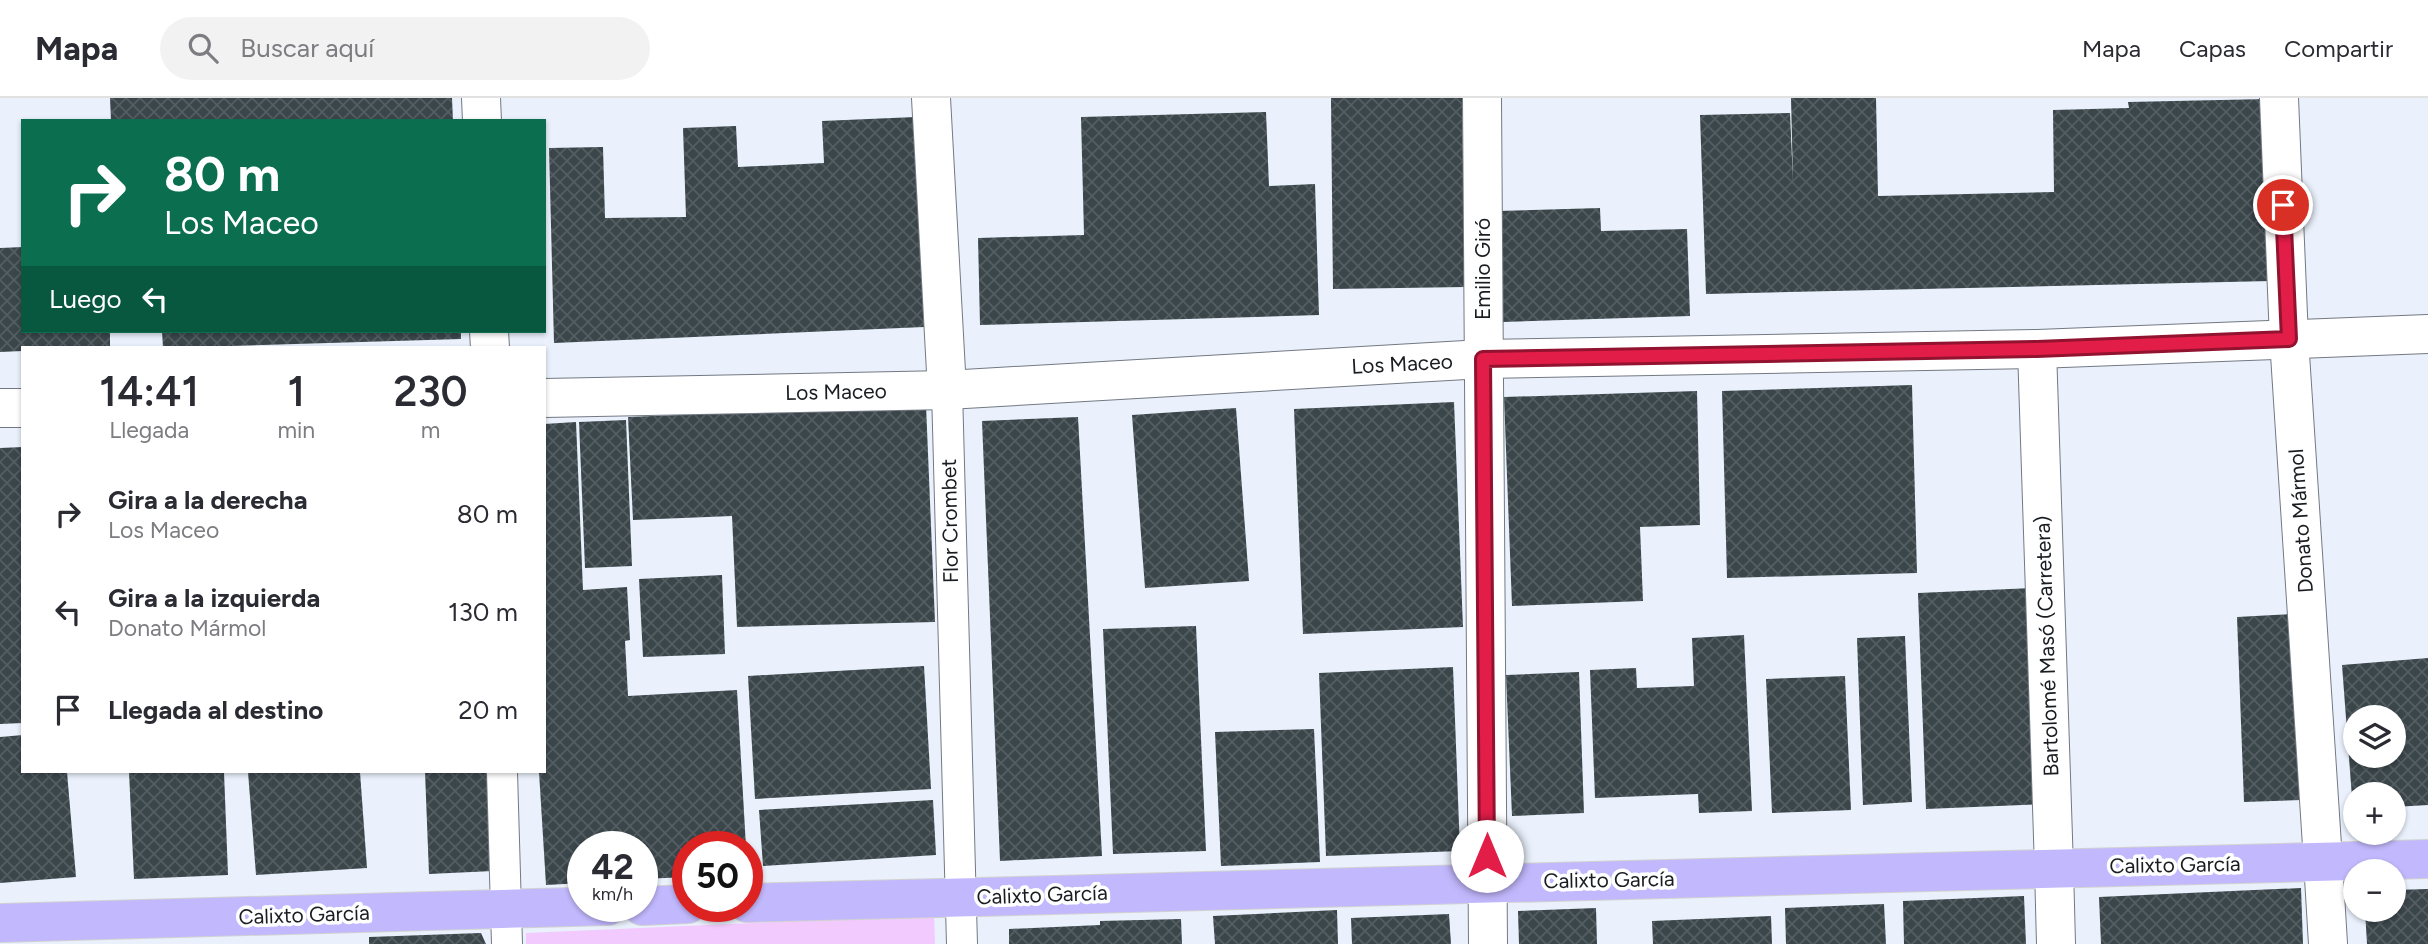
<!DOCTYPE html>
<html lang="es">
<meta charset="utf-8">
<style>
:root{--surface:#fff;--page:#f2f2f3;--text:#2b2b33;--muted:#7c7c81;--line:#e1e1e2}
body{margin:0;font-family:Figtree,sans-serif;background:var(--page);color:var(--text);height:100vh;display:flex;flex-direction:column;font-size:26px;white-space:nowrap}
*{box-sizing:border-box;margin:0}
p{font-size:23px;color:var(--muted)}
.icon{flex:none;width:38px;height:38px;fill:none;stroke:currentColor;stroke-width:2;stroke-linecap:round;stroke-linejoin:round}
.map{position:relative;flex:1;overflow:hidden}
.drawer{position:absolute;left:21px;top:248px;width:525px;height:427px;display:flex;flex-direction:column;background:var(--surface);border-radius:0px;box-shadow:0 2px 5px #0004}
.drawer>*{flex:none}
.guide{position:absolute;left:21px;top:21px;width:525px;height:214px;border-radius:0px;box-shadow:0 2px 5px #0004;background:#0b6e4f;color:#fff;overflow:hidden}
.controls{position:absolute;left:2343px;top:607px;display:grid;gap:14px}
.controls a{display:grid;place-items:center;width:63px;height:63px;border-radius:50%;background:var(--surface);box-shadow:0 2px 5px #0004;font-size:35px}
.speed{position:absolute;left:567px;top:733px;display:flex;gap:14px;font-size:35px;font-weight:700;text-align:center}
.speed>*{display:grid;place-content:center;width:91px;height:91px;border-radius:50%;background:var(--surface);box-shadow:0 2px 5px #0004;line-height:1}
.speed small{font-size:18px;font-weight:400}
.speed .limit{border:10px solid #d22;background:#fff;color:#111}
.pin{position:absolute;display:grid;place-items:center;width:60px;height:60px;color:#fff;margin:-30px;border:4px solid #fff;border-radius:50%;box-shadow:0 2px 7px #0007}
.me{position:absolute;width:77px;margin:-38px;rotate:0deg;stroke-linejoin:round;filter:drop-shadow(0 0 5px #0008)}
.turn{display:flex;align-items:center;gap:24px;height:147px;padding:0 28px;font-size:32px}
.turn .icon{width:91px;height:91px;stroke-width:2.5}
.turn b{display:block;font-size:49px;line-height:60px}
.then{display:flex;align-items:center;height:66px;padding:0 28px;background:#0003;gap:14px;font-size:26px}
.eta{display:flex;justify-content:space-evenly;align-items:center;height:119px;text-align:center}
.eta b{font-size:42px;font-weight:600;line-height:49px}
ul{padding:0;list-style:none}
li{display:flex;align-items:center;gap:21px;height:98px;padding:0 28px}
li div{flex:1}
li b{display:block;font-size:26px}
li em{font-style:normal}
header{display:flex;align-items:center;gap:42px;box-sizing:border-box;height:98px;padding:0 35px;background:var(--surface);border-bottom:2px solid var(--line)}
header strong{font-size:33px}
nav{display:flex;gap:38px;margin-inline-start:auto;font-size:24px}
.search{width:490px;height:63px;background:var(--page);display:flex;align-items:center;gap:18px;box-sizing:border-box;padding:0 24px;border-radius:38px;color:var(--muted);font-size:26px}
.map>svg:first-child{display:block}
.park{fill:#f3cafe}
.building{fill:url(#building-cross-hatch);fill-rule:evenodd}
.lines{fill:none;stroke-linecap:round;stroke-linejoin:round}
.pedestrian-casing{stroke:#737983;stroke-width:32}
.minor-casing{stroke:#737983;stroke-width:40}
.tertiary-casing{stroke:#737983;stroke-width:40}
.secondary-casing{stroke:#737983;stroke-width:40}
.primary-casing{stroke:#d1d2d2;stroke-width:40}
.pedestrian{stroke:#fff;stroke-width:30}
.minor{stroke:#fff;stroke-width:38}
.tertiary{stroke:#fff;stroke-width:38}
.secondary{stroke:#fff;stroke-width:38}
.primary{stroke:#c2b8fd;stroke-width:38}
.route-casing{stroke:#92132f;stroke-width:18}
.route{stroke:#e11d48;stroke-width:12}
.labels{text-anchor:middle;stroke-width:7;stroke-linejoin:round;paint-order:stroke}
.street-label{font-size:21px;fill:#191c20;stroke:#fff}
</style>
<header>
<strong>Mapa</strong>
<div class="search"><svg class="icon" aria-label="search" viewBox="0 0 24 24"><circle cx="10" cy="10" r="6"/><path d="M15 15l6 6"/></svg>Buscar aquí</div>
<nav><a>Mapa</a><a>Capas</a><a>Compartir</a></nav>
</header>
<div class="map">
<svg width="2428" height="846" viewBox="0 0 2428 846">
<defs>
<pattern id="building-cross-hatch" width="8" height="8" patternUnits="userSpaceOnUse" patternTransform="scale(1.75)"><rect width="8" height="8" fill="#3b464b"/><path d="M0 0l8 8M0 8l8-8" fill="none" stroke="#545d62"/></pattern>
</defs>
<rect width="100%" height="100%" fill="#eaf1fc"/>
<polygon class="park" points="934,817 935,846 526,846 526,835"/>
<g class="building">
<polygon points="110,0 452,0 453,23 111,23"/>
<polygon points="1331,0 1462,0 1465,189 1333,191"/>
<polygon points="1791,0 1876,0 1878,98 2054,94 2053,12 2129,10 2128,4 2267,1 2271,183 1706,196 1700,17 1790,15 1793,84"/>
<polygon points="1266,14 1269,88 1315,86 1319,217 980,227 978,140 1084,137 1081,19"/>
<polygon points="915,19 924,229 554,245 549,50 603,49 605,120 686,119 683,30 736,28 738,69 824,65 822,23"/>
<polygon points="1600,110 1601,133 1687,131 1690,218 1502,224 1498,113"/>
<polygon points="23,149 23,233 110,233 110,250 23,250 23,253 0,254 0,150"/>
<polygon points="162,233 461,233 461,241 163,250"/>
<polygon points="1912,287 1917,475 1727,480 1722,293"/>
<polygon points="1697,293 1700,427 1640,429 1643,503 1512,508 1504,299"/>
<polygon points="1454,304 1463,529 1303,536 1294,311"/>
<polygon points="926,307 935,524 737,529 732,418 633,422 628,319"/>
<polygon points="1236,310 1249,483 1145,490 1132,317"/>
<polygon points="1078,319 1102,758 1000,763 982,323"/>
<polygon points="626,322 632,468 585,470 579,324"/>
<polygon points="576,324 583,492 627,489 630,542 625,543 628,598 737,592 746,749 688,749 688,779 642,781 642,749 583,749 583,785 546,787 539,674 544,674 544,326"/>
<polygon points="23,349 23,625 0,626 0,350"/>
<polygon points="722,477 725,556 643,559 639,481"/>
<polygon points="2033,490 2043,706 1926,711 1918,495"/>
<polygon points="2295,516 2302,702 2244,704 2237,519"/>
<polygon points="1196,528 1206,753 1113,756 1103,531"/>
<polygon points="1744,537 1752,713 1699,715 1698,696 1595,700 1590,572 1636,570 1637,590 1694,588 1692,540"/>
<polygon points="1905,538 1912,704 1863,707 1857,540"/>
<path d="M2428,560v147l-34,2v-13h-38v16l-3,1 -11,-146zM2356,620h38v38h-38z"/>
<polygon points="924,568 931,691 755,701 748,578"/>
<polygon points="1453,569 1460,753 1326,758 1319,575"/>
<polygon points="1579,574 1584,715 1512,718 1506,577"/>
<polygon points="1845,578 1851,712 1772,715 1766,581"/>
<polygon points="1314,631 1320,764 1221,768 1215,634"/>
<polygon points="23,637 23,674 67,674 76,779 0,785 0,639"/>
<polygon points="129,674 224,674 228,777 134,781"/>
<polygon points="248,674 360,674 367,770 256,777"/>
<polygon points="425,674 489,674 493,773 429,776"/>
<polygon points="933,702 936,757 763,768 759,712"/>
<polygon points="2301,790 2303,846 2101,846 2099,799"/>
<polygon points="2428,791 2428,846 2367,846 2365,812 2394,812 2394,792"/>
<polygon points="2024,798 2026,846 1904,846 1903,803"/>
<polygon points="1884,806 1886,846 1786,846 1785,810"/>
<polygon points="1596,810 1597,846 1519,846 1518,813"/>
<polygon points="1337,812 1338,846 1215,846 1213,818"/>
<polygon points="1449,816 1451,846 1352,846 1351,820"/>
<polygon points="1771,818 1772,846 1653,846 1652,823"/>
<polygon points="1181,821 1182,846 1009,846 1009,831 1100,827 1100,823"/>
<polygon points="481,835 486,846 369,846 369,839"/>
</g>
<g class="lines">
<g class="pedestrian-casing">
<g id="pedestrian">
<polyline points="947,292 962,846"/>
<polyline points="502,674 507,846"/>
</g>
</g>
<g class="minor-casing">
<g id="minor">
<polyline points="2279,0 2289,241 2323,763"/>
<polyline points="2037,251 2054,770"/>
</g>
</g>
<g class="tertiary-casing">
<g id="tertiary">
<polyline points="481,0 482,23"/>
<polyline points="931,0 947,292"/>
<polyline points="489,233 490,250"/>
<polyline points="2323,763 2328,846"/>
<polyline points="2054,770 2056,846"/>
</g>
</g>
<g class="secondary-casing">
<g id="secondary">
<polyline points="1482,0 1488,846"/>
<polyline points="544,300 947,292 1483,261 2037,251 2428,236"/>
<polyline points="0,310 23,310"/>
</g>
</g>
<g class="primary-casing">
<g id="primary">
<polyline points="747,805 2428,761"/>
<polyline points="642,808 688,806"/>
<polyline points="0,825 608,808"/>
</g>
</g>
<use href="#pedestrian" class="pedestrian"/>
<use href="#minor" class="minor"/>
<use href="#tertiary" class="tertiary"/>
<use href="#secondary" class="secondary"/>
<use href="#primary" class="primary"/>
</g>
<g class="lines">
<g class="route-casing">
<polyline id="route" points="1487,758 1483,261 2037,251 2289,241 2283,107"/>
</g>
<use href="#route" class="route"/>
</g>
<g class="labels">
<g class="street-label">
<text transform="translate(1483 171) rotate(-90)" y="7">Emilio Giró</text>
<text transform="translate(1402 266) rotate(-3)" y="7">Los Maceo</text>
<text transform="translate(836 294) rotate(-1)" y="7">Los Maceo</text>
<text transform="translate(950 423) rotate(-91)" y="7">Flor Crombet</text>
<text transform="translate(2301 423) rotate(-94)" y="7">Donato Mármol</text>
<text transform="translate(2047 548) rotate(-92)" y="7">Bartolomé Masó (Carretera)</text>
<text transform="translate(2175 767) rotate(-1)" y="7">Calixto García</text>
<text transform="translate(1609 782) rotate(-1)" y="7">Calixto García</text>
<text transform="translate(1042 797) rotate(-2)" y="7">Calixto García</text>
<text transform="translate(304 817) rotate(-2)" y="7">Calixto García</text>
</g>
</g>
</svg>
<div class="controls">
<a><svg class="icon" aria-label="layers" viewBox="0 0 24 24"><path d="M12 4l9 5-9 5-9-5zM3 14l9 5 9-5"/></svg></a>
<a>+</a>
<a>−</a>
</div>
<div class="speed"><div>42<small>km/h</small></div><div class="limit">50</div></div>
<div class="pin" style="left:2283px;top:107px;background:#d93025"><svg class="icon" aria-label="arrive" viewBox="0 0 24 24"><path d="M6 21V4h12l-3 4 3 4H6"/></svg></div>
<svg class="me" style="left:1487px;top:758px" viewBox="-20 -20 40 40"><circle r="19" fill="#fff"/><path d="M0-13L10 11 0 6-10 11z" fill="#e11d48"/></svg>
<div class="guide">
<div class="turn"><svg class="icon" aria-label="right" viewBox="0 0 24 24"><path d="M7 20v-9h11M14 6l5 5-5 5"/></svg><div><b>80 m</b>Los Maceo</div></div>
<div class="then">Luego<svg class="icon" aria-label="left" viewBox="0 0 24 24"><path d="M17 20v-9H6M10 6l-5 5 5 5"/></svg></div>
</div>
<section class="drawer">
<div class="eta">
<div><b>14:41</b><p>Llegada</p></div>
<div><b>1</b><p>min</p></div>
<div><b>230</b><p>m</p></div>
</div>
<ul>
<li><svg class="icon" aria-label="right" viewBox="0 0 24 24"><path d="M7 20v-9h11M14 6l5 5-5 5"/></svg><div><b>Gira a la derecha</b><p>Los Maceo</p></div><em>80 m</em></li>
<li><svg class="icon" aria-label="left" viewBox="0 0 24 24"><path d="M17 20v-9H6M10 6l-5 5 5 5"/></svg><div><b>Gira a la izquierda</b><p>Donato Mármol</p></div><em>130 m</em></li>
<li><svg class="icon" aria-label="arrive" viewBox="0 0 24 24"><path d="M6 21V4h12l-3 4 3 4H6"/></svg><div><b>Llegada al destino</b></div><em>20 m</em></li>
</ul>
</section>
</div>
